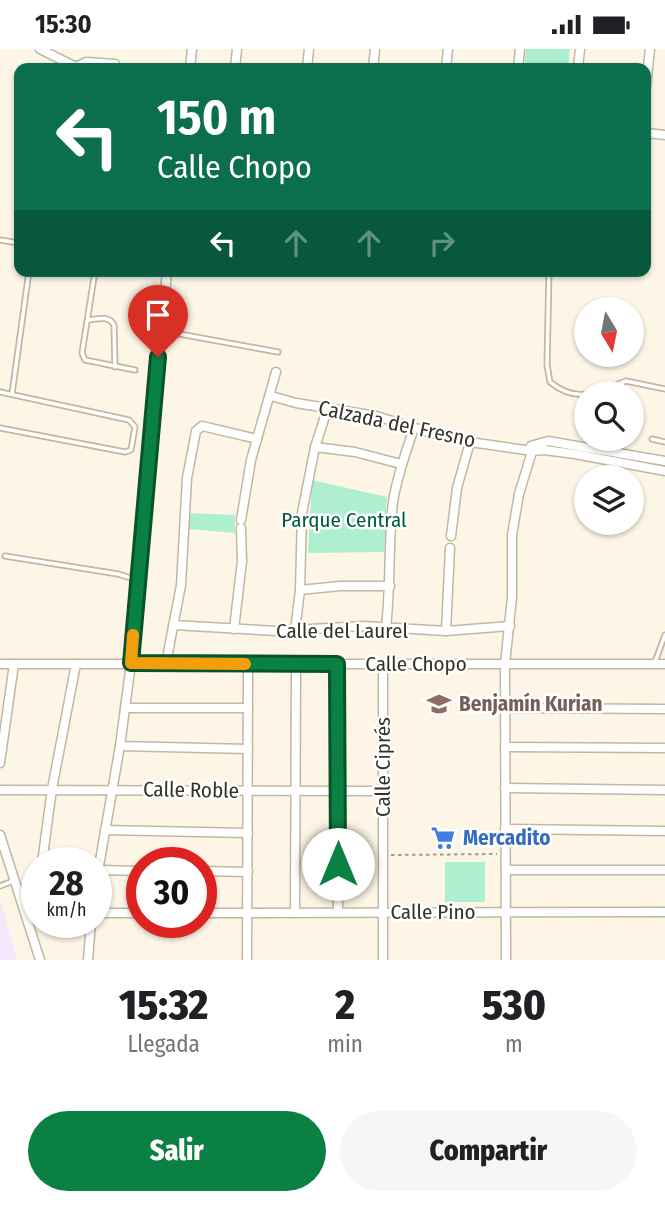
<!DOCTYPE html>
<html lang="es">
<meta charset="utf-8">
<style>
:root{--surface:#fff;--page:#f6f6f6;--text:#202124;--muted:#757577;--accent:#0b8043}
body{margin:0;font-family:"Fira Sans Condensed",sans-serif;background:var(--page);color:var(--text);height:100vh;display:flex;flex-direction:column;font-size:26px;white-space:nowrap}
*{box-sizing:border-box;margin:0}
p{font-size:23px;color:var(--muted)}
.icon{flex:none;width:38px;height:38px;fill:none;stroke:currentColor;stroke-width:2;stroke-linecap:round;stroke-linejoin:round}
.map{position:relative;height:911px;overflow:hidden}
.details{display:flex;flex-direction:column;background:var(--surface);flex:1}
.details>*{flex:none}
.top-card{position:absolute;left:14px;top:14px;width:637px;height:214px;border-radius:14px;box-shadow:0 2px 5px #0004;background:#0b6e4f;color:#fff;overflow:hidden}
.needle{width:46px;rotate:170deg}
.tools{position:absolute;left:574px;top:248px;display:grid;gap:14px}
.tools a{display:grid;place-items:center;width:70px;height:70px;border-radius:50%;background:var(--surface);box-shadow:0 2px 5px #0004;font-size:35px}
.speed{position:absolute;left:21px;top:798px;display:flex;gap:14px;font-size:35px;font-weight:700;text-align:center}
.speed>*{display:grid;place-content:center;width:91px;height:91px;border-radius:50%;background:var(--surface);box-shadow:0 2px 5px #0004;line-height:1}
.speed small{font-size:18px;font-weight:400}
.speed .limit{border:10px solid #d22;background:#fff;color:#111}
.pin{position:absolute;display:grid;place-items:center;width:60px;height:60px;color:#fff;margin:-72px -30px;border-radius:50% 50% 50% 0;rotate:-45deg;box-shadow:0 0 7px #0007}
.pin .icon{rotate:45deg}
.me{position:absolute;width:77px;margin:-38px;rotate:0deg;stroke-linejoin:round;filter:drop-shadow(0 0 5px #0008)}
.turn{display:flex;align-items:center;gap:24px;height:147px;padding:0 28px;font-size:32px}
.turn .icon{width:91px;height:91px;stroke-width:2.5}
.turn b{display:block;font-size:49px;line-height:60px}
.lanes{display:flex;align-items:center;height:66px;padding:0 28px;background:#0003;justify-content:center;gap:35px;direction:ltr}
.lanes .off{opacity:.35}
.eta{display:flex;justify-content:space-evenly;align-items:center;height:119px;text-align:center}
.eta b{font-size:42px;font-weight:800;line-height:49px}
.primary-button{display:flex;gap:14px;margin-top:auto;padding:14px 28px}
.primary-button a{flex:1;height:80px;border-radius:42px;background:var(--accent);color:#fff;font-size:28px;font-weight:800;line-height:80px;text-align:center}
.primary-button a+a{background:var(--page);color:var(--text)}
.status{display:flex;justify-content:space-between;align-items:center;height:49px;padding:0 35px;background:var(--surface);direction:ltr}
.status svg{height:19px;fill:currentColor}
.map>svg:first-child{display:block}
.education{fill:#f4e7fb}
.green{fill:#aeefd0}
.lines{fill:none;stroke-linecap:round;stroke-linejoin:round}
.lane-casing{stroke:#c2b79f;stroke-width:7}
.street-casing{stroke:#c2b79f;stroke-width:11}
.path{stroke:#a29c8f;stroke-width:2;stroke-dasharray:3.5 3.5;stroke-linecap:butt}
.lane{stroke:#fff;stroke-width:3.5}
.street{stroke:#fff;stroke-width:8}
.route-casing{stroke:#07532c;stroke-width:18}
.route{stroke:#0b8043;stroke-width:12}
.slow{stroke:#f59e0b;stroke-width:12}
.labels{text-anchor:middle;stroke-width:5;stroke-linejoin:round;paint-order:stroke}
.street-label{font-size:21px;fill:#363228;stroke:#fff}
.park-label{font-size:21px;fill:#005c3f;stroke:#fff}
.education-label{font-size:21px;font-weight:bold;fill:#785e54;stroke:#fff;text-anchor:start}
.shop-label{font-size:21px;font-weight:bold;fill:#366cbe;stroke:#fff;text-anchor:start}
</style>
<div class="status"><b>15:30</b><svg viewBox="0 0 49 12"><path d="M0 12V9h3v3zM5 12V6h3v6zM10 12V3h3v9zM15 12V0h3v12zM26 1h20v11H26zM47 4h2v5h-2z"/></svg></div>
<div class="map">
<svg width="665" height="911" viewBox="0 0 665 911">
<rect width="100%" height="100%" fill="#fdf6e7"/>
<polygon class="education" points="0,850 7,875 17,911 0,911"/>
<g class="green">
<polygon points="526,0 570,0 568,19 524,19"/>
<polygon points="312,431 387,448 384,503 308,504"/>
<polygon points="189,464 235,466 235,484 189,480"/>
<rect x="445" y="813" width="40" height="40"/>
</g>
<g class="lines">
<g class="lane-casing">
<g id="lane">
<polyline points="0,191 19,194"/>
<polyline points="95,222 82,304 85,311 135,321"/>
<path d="M549,222l-2,94 3,17c11,9 22,14 36,12"/>
<path d="M88,271c9,-1 21,-5 26,5l1,42"/>
<polyline points="163,282 278,303"/>
<polyline points="0,343 129,371 135,378 131,401 125,403 0,379"/>
<polyline points="12,345 29,222"/>
<polyline points="592,345 626,332 665,340"/>
<polyline points="652,390 665,393"/>
<polyline points="5,507 118,525 137,531"/>
<polyline points="655,613 665,586"/>
<polyline points="0,837 13,832"/>
</g>
</g>
<g class="street-casing">
<g id="street">
<polyline points="40,0 78,19"/>
<polyline points="76,18 86,13 115,15"/>
<polyline points="190,19 192,0"/>
<polyline points="235,19 237,0"/>
<polyline points="307,19 309,0"/>
<polyline points="373,19 375,0"/>
<polyline points="446,19 448,0"/>
<polyline points="518,19 520,0"/>
<polyline points="578,19 580,0"/>
<polyline points="646,37 650,0"/>
<polyline points="646,84 665,86"/>
<polyline points="271,347 296,354 376,367 445,388 470,393 532,402 544,401 575,405 665,422"/>
<polyline points="531,397 548,392 665,412"/>
<polyline points="315,398 355,403 401,415"/>
<polyline points="241,471 251,411 276,323"/>
<polyline points="451,487 457,439 470,393"/>
<polyline points="300,541 340,537 390,537"/>
<polyline points="173,576 277,582 363,577 446,582 510,577"/>
<path d="M386,578c5,-42 2,-84 7,-125 4,-26 13,-50 21,-74"/>
<polyline points="234,580 242,512 241,479"/>
<polyline points="295,582 300,541 302,464 315,398 328,358"/>
<polyline points="446,582 450,499"/>
<polyline points="168,604 181,536 187,429 196,382 202,377 257,390"/>
<polyline points="0,615 665,615"/>
<polyline points="337,615 338,863"/>
<polyline points="125,659 248,659"/>
<polyline points="505,659 665,660"/>
<polyline points="120,697 248,700"/>
<polyline points="505,698 665,699"/>
<polyline points="0,714 14,615"/>
<polyline points="505,739 665,741"/>
<polyline points="0,741 383,742"/>
<polyline points="505,780 665,782"/>
<polyline points="105,781 248,784"/>
<polyline points="0,786 40,911"/>
<polyline points="42,814 52,740 76,615"/>
<polyline points="98,821 142,822"/>
<polyline points="506,821 665,821"/>
<polyline points="201,822 248,823"/>
<polyline points="96,834 120,697 131,614 167,222"/>
<polyline points="96,864 142,864"/>
<polyline points="201,864 665,863"/>
<polyline points="295,864 296,615"/>
<polyline points="26,867 37,864"/>
<polyline points="88,911 91,873"/>
<polyline points="247,911 248,615"/>
<polyline points="383,911 383,615"/>
<polyline points="506,911 505,615 512,548 512,486 519,445 534,396"/>
</g>
</g>
<polyline class="path" points="391,806 497,805"/>
<use href="#lane" class="lane"/>
<use href="#street" class="street"/>
</g>
<g class="lines">
<g class="route-casing">
<polyline id="route" points="158,308 131,614 337,615 338,815"/>
</g>
<use href="#route" class="route"/>
<polyline class="slow" points="133,586 131,614 245,615"/>
</g>
<defs>
<g id="school-bare" transform="scale(1.89)"><path d="M0-5L7-2L0 1L-7-2ZM-4 1L0 2.5L4 1V4Q0 6-4 4Z" fill="#8d6e63" stroke="#fff" stroke-width="2.5" paint-order="stroke"/></g>
<g id="supermarket-bare" transform="scale(1.89)"><path d="M-6-5.5h2.5l.6 2H6L4.5 2H-2.5L-4.4-4H-6ZM-1.5 3.2a1.3 1.3 0 1 0 .1 0ZM3 3.2a1.3 1.3 0 1 0 .1 0Z" fill="#3f7fe0" stroke="#fff" stroke-width="2.5" paint-order="stroke"/></g>
</defs>
<g fill-rule="evenodd">
<use href="#school-bare" x="439" y="655"/>
<use href="#supermarket-bare" x="443" y="789"/>
</g>
<g class="labels">
<g class="street-label">
<text transform="translate(397 375) rotate(12)" y="7">Calzada del Fresno</text>
<text x="342" y="589">Calle del Laurel</text>
<text x="416" y="622">Calle Chopo</text>
<text transform="translate(383 718) rotate(-90)" y="7">Calle Ciprés</text>
<text transform="translate(191 741) rotate(1)" y="7">Calle Roble</text>
<text x="433" y="870">Calle Pino</text>
</g>
<g class="park-label">
<text x="344" y="478">Parque Central</text>
</g>
<g class="education-label">
<text x="459" y="662">Benjamín Kurian</text>
</g>
<g class="shop-label">
<text x="463" y="796">Mercadito</text>
</g>
</g>
</svg>
<div class="tools">
<a><svg class="needle" viewBox="-14 -14 28 28"><path d="M0-13l5 13h-10z" fill="#e53935"/><path d="M0 13l5-13h-10z" fill="#757577"/></svg></a>
<a><svg class="icon" aria-label="search" viewBox="0 0 24 24"><circle cx="10" cy="10" r="6"/><path d="M15 15l6 6"/></svg></a>
<a><svg class="icon" aria-label="layers" viewBox="0 0 24 24"><path d="M12 4l9 5-9 5-9-5zM3 14l9 5 9-5"/></svg></a>
</div>
<div class="speed"><div>28<small>km/h</small></div><div class="limit">30</div></div>
<div class="pin" style="left:158px;top:308px;background:#d93025"><svg class="icon" aria-label="arrive" viewBox="0 0 24 24"><path d="M6 21V4h12l-3 4 3 4H6"/></svg></div>
<svg class="me" style="left:338px;top:815px" viewBox="-20 -20 40 40"><circle r="19" fill="#fff"/><path d="M0-13L10 11 0 6-10 11z" fill="#0b8043"/></svg>
<div class="top-card">
<div class="turn"><svg class="icon" aria-label="left" viewBox="0 0 24 24"><path d="M17 20v-9H6M10 6l-5 5 5 5"/></svg><div><b>150 m</b>Calle Chopo</div></div>
<div class="lanes"><svg class="icon" aria-label="left" viewBox="0 0 24 24"><path d="M17 20v-9H6M10 6l-5 5 5 5"/></svg><svg class="icon off" aria-label="ahead" viewBox="0 0 24 24"><path d="M12 20V5M6 11l6-6 6 6"/></svg><svg class="icon off" aria-label="ahead" viewBox="0 0 24 24"><path d="M12 20V5M6 11l6-6 6 6"/></svg><svg class="icon off" aria-label="right" viewBox="0 0 24 24"><path d="M7 20v-9h11M14 6l5 5-5 5"/></svg></div>
</div>
</div>
<section class="details">
<div class="eta">
<div><b>15:32</b><p>Llegada</p></div>
<div><b>2</b><p>min</p></div>
<div><b>530</b><p>m</p></div>
</div>
<div class="primary-button"><a>Salir</a><a>Compartir</a></div>
</section>
